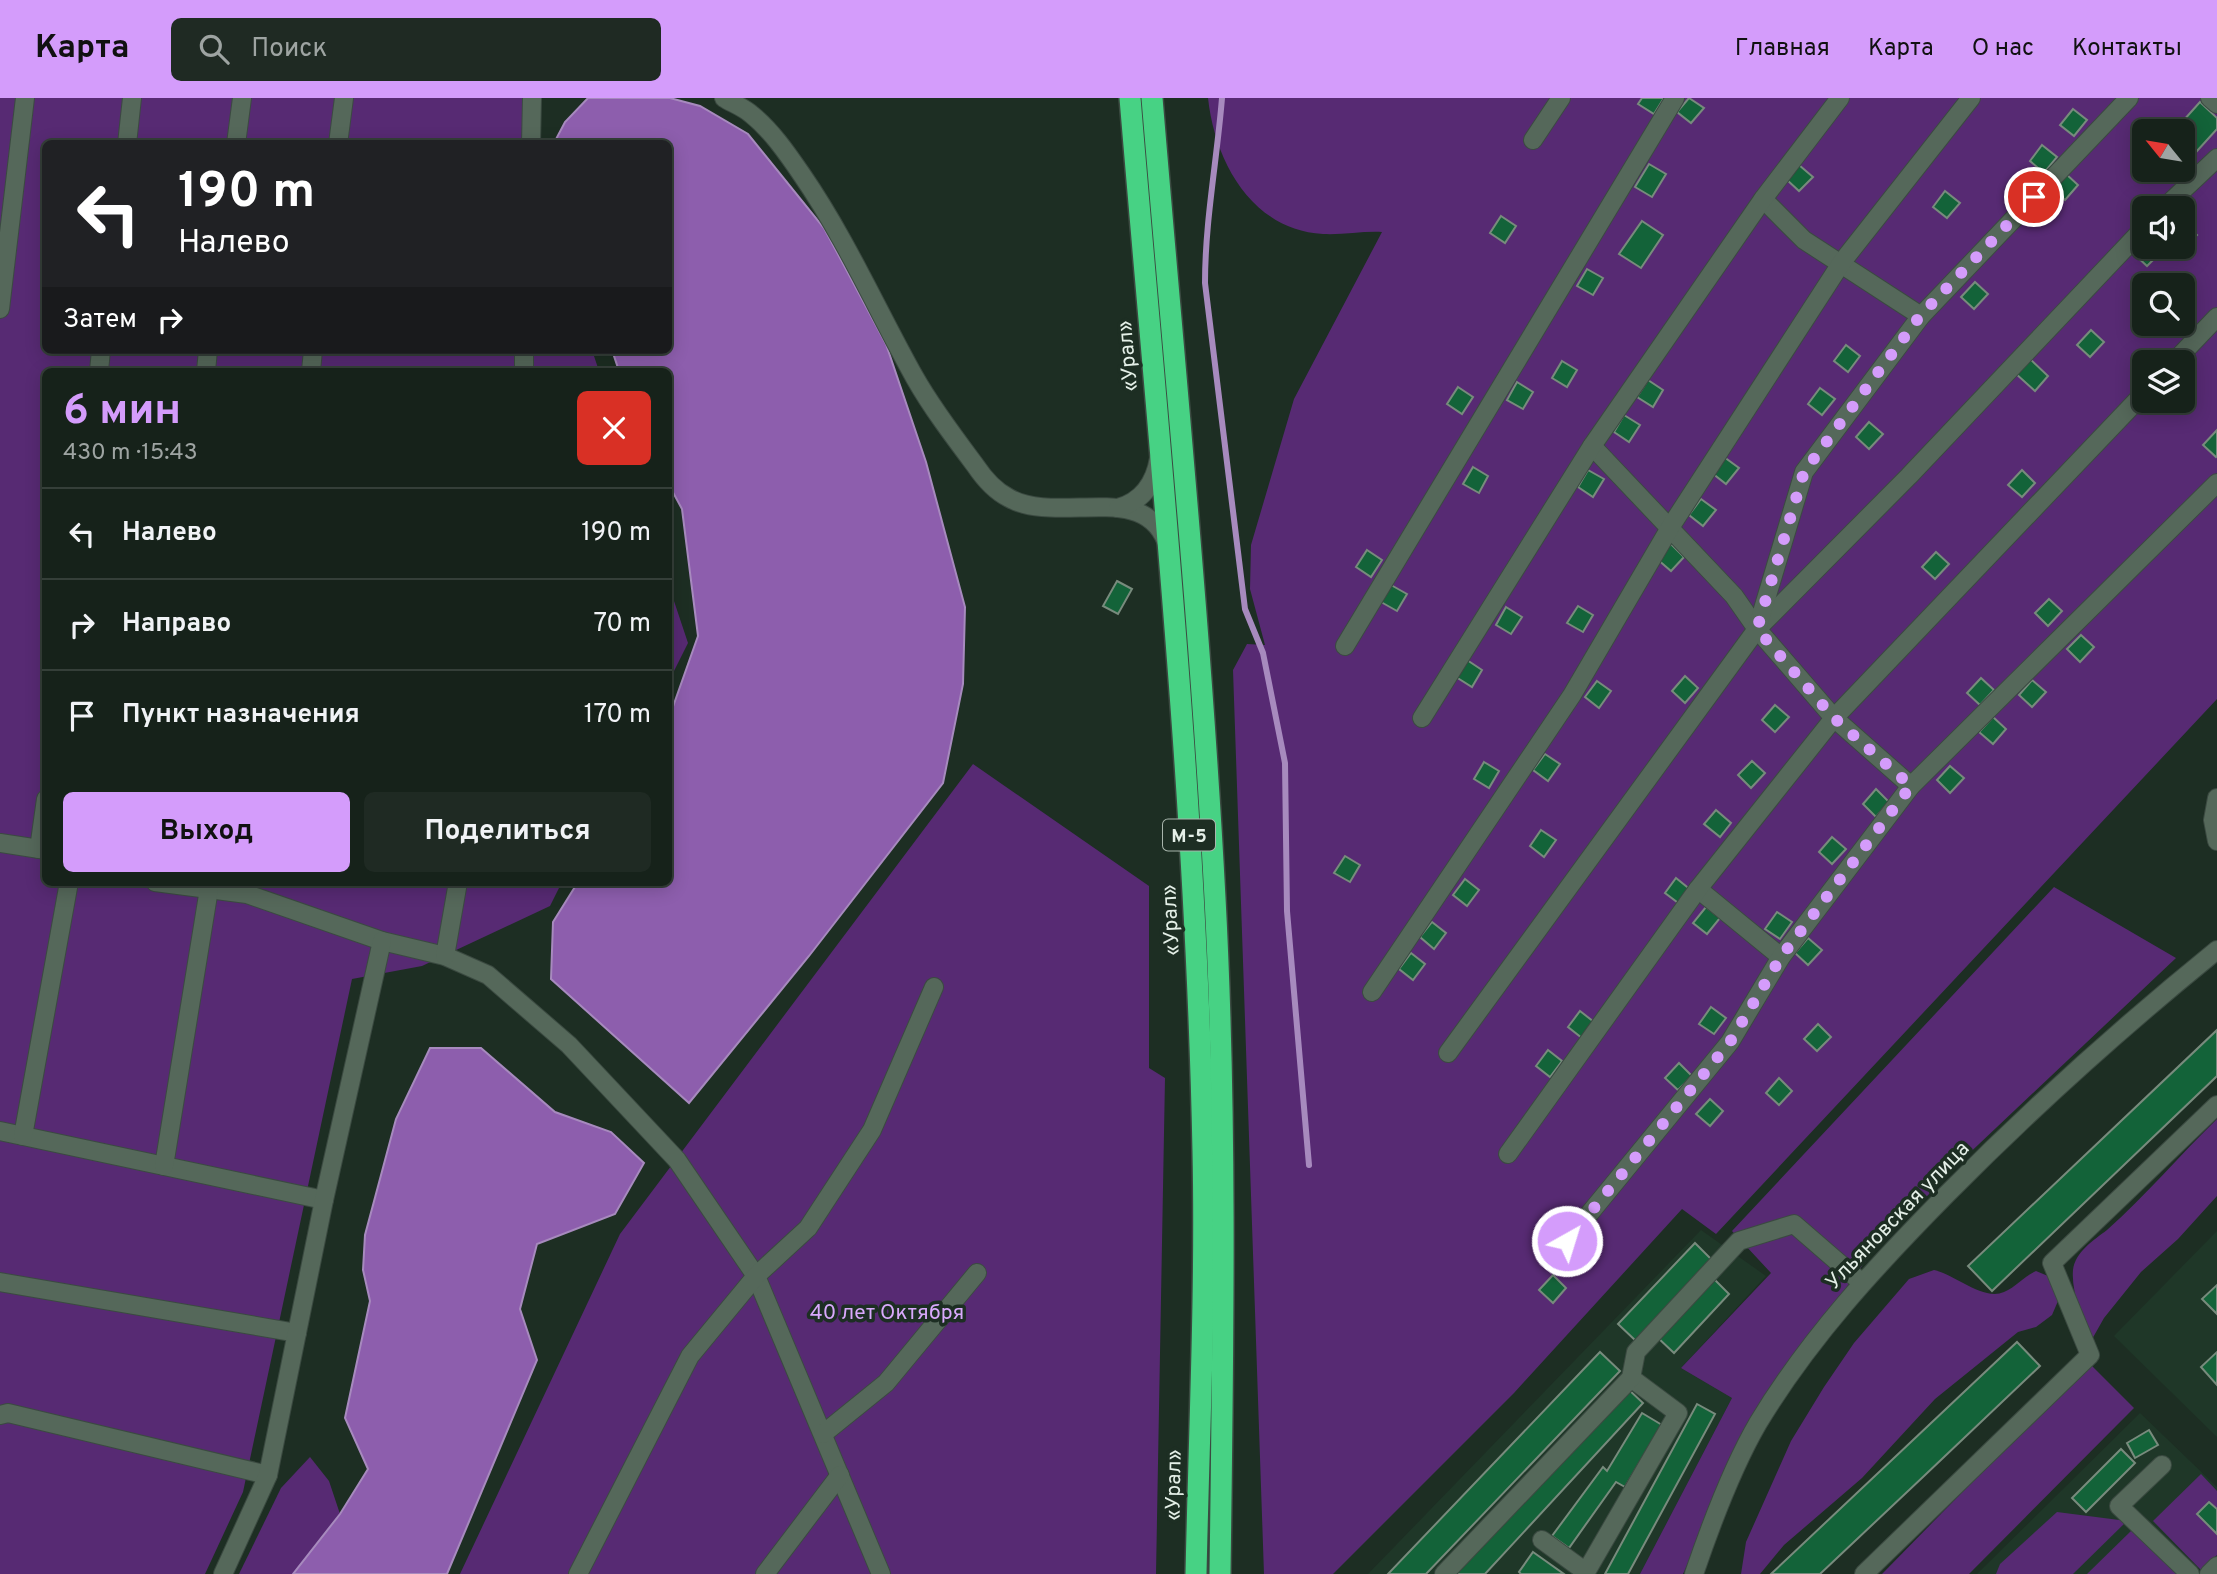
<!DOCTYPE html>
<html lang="ru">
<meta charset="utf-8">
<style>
:root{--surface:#16221a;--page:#1f2a23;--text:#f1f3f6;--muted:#9ea4a2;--line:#353f39;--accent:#d49cfb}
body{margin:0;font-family:Overpass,sans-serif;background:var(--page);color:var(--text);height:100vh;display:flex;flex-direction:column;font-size:26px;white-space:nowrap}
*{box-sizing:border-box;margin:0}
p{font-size:23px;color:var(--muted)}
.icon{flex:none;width:38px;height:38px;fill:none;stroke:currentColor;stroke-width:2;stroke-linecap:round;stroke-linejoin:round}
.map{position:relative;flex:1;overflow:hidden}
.sheet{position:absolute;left:42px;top:270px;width:630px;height:518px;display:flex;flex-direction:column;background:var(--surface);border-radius:10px;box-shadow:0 4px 18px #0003,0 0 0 2px var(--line)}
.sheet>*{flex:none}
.hud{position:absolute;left:42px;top:42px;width:630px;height:214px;border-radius:10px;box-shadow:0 4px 18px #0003,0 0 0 2px var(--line);background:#202124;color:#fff;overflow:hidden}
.needle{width:46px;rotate:300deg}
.tools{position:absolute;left:2132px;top:21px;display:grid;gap:14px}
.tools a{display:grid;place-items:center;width:63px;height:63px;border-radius:10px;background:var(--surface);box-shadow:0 4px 18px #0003,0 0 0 2px var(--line);font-size:35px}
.pin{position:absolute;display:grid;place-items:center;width:60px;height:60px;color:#fff;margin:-30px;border:4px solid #fff;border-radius:50%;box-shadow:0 2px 7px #0007}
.me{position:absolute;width:77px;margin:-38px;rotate:39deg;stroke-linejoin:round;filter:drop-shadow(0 0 5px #0008)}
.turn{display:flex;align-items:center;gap:24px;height:147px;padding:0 21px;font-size:32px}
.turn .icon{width:91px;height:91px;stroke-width:2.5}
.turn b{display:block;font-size:49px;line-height:60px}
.then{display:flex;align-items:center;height:66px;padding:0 21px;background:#0003;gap:14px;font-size:26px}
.round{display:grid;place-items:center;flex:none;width:74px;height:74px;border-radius:10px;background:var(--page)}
.overview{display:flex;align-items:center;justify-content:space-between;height:119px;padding:0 21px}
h1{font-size:42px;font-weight:700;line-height:52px;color:var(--accent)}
.action{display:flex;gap:14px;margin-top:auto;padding:14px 21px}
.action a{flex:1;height:80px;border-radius:10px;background:var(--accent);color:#111;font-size:28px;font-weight:700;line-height:80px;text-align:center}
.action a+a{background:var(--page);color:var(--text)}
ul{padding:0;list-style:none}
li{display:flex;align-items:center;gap:21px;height:91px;padding:0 21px;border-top:2px solid var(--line)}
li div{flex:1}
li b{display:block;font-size:26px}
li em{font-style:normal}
header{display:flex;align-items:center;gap:42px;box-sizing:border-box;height:98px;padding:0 35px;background:var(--accent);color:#111}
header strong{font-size:33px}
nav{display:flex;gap:38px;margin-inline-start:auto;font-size:24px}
.search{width:490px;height:63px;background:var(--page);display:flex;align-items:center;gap:18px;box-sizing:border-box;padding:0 24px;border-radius:10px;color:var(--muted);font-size:26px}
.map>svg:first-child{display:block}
.built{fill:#1f3728}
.green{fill:#572a73;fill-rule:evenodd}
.water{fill:#8d5ead;stroke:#a78abe;stroke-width:2}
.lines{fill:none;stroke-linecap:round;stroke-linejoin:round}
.stream{stroke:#a78abe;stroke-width:6}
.building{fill:#136339;stroke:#788b7d;stroke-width:2}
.minor-casing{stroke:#3b4a41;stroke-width:20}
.highway-casing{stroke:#3b4a41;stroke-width:24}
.minor{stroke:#55685a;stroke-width:18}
.highway{stroke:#47d284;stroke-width:21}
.route{stroke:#d49cfb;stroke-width:12;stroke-dasharray:0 21.6}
.labels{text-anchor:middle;stroke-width:7;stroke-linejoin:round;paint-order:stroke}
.shield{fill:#1d2e23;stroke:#a8b5ac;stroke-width:2}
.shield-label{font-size:19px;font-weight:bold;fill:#e4efe7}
.street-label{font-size:21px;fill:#e4efe7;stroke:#1d2e23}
.park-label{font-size:21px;fill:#d9a9fc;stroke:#1d2e23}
</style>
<header>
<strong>Карта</strong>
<div class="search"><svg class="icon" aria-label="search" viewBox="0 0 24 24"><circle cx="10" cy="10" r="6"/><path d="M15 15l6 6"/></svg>Поиск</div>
<nav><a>Главная</a><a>Карта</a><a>О нас</a><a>Контакты</a></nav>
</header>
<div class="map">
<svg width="2217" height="1476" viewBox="0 0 2217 1476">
<rect width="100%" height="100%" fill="#1d2e23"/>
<g class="built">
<polygon points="1701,1132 1766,1178 1681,1270 1732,1300 1640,1476 1368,1476"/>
<polygon points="2217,1133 2217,1339 2114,1238"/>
<polygon points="2140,1315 2217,1389 2217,1476 1977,1476"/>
</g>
<g class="green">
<polygon points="0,0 527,0 526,45 46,46 46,252 592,252 599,273 46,273 46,784 562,784 550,808 422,868 352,881 243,1394 205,1476 0,1476"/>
<path d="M1208,0h1009v601l-501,535 -34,-25 -168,184 -181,181h-69l-31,-904 14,-26 18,1 -15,-56 1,-44 43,-146 88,-167c-19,-1 -39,3 -59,2 -71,-4 -108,-72 -115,-136zM2144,33h38v39h-38zM2144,110h38v39h-38zM2144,187h38v39h-38zM2144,264h38v39h-38z"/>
<polygon points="668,485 688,545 669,583 668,583"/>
<polygon points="973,666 1149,788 1149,970 1165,980 1156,1476 460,1476 620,1136"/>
<polygon points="2054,789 2176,860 1960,1064 1870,1157 1755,1315 1683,1476 1640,1476 1732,1300 1681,1270 1771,1175 1732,1133"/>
<path d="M2217,1021v77l-39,43 -37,33 -37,46 -13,23 -4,-2c-4,-20 -16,-48 -14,-69 2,-18 21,-30 34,-40 39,-35 73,-75 110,-111z"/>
<path d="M1934,1172c22,5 49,31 70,22 12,-5 20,-16 32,-21l12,5 9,10 1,15 -6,14 -16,12 -18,5 -83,67 -73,79 -78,67 -24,29h-19l5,-32 45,-101 33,-54 30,-44 55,-64z"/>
<polygon points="2089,1265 2134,1310 1969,1476 1882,1476"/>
<polygon points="310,1359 329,1383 340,1416 293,1476 239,1476 281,1390"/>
<polygon points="2201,1376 2217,1393 2217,1457 2201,1472 2153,1423"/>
<polygon points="2057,1414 2127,1423 2073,1476 1996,1476 2000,1466"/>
<polygon points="2132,1432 2179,1476 2087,1476"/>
</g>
<g class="water">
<polygon points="588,0 670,0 700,8 748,36 824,130 886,246 926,364 965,509 963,586 943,685 809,858 689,1005 551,881 553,824 578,784 668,784 669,620 698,538 682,411 669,387 668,273 619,273 612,252 668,252 668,46 554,45 565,24"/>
<polygon points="430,950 481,950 555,1014 611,1034 644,1065 615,1116 537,1146 520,1211 537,1262 447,1476 293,1476 340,1416 368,1371 345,1320 370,1203 363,1172 365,1137 396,1021"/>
</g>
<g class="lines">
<path class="stream" d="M1222,0c-5,62 -17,123 -17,185l40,326 18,44 22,110 2,148 22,254"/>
</g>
<g class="building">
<polygon points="1642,0 1664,0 1654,16 1638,6"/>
<polygon points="1689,0 1704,10 1691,25 1677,14"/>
<polygon points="2200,4 2217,20 2217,31 2197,53 2182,40 2182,33 2174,33"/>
<polygon points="2073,11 2087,22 2074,38 2060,27"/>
<polygon points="2042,47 2057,59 2044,75 2030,63"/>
<polygon points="1649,66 1666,76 1652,99 1635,89"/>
<polygon points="1799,67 1813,79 1799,93 1786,81"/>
<polygon points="2065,75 2078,87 2065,102 2052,90"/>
<polygon points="1945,93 1960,105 1947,120 1933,109"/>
<polygon points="1501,118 1516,128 1505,145 1490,135"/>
<polygon points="1642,123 1663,137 1641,170 1619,156"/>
<polygon points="2182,123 2197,137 2183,151 2180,149"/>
<polygon points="2144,145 2144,149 2155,149 2161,154 2147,168 2134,156"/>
<polygon points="1587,171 1603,180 1593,197 1577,188"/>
<polygon points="1975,184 1988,196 1974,211 1961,199"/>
<polygon points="2091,232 2104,244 2090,259 2077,247"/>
<polygon points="1846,247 1860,258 1848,274 1834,263"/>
<polygon points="2029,260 2048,278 2035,293 2015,275"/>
<polygon points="1562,263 1577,272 1567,289 1552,280"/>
<polygon points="1648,282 1663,292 1653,309 1637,299"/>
<polygon points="1517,284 1533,294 1523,311 1507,302"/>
<polygon points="1458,289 1473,299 1462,316 1447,306"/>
<polygon points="1820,290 1835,301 1822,317 1808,306"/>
<polygon points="1624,317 1640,327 1629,344 1614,334"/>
<polygon points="1869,324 1883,336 1869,351 1856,339"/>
<polygon points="2217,332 2217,358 2216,359 2203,347"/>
<polygon points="1724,359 1739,370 1726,386 1712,375"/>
<polygon points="1473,369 1488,378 1479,395 1463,386"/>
<polygon points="1588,372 1604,381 1593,399 1578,389"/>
<polygon points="2022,372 2035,385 2022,399 2008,387"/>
<polygon points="1701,401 1716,412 1703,428 1689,417"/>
<polygon points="1671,446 1684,459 1671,473 1657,461"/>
<polygon points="1367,452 1382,462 1371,479 1356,469"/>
<polygon points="1936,454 1949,466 1935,481 1922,469"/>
<polygon points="1117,483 1132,491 1118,516 1103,508"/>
<polygon points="1391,487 1407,496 1397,513 1381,504"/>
<polygon points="2049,501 2062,513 2048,528 2035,515"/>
<polygon points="1578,508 1593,517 1583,534 1567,525"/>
<polygon points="1506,509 1522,519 1511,536 1496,527"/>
<polygon points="2081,537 2094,549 2080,564 2067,551"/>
<polygon points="1467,562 1482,572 1472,589 1456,579"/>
<polygon points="1685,578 1698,590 1685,605 1672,593"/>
<polygon points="1981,580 1994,592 1980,607 1967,595"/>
<polygon points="2032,582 2046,594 2032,609 2019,597"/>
<polygon points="1597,583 1611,593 1599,610 1585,599"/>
<polygon points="1775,607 1789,619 1775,634 1762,622"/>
<polygon points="1993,619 2006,631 1993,646 1979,634"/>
<polygon points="1545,656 1560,666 1548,683 1533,672"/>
<polygon points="1752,663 1765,675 1751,690 1738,677"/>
<polygon points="1484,664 1499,673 1489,690 1474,681"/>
<polygon points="1950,668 1964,680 1950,695 1937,682"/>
<polygon points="1876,691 1889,704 1876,719 1863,706"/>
<polygon points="1716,712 1731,725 1720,739 1704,726"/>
<polygon points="1541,732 1556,742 1544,759 1530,748"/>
<polygon points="1832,739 1846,751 1832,766 1819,754"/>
<polygon points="1345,758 1360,767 1350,784 1334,775"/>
<polygon points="1676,780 1692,793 1681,807 1665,795"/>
<polygon points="1465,781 1479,792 1467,808 1453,797"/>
<polygon points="1706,809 1720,820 1707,836 1693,825"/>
<polygon points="1777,814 1792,824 1780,841 1765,831"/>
<polygon points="1432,824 1446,835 1434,851 1420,839"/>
<polygon points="1808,840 1822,852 1808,867 1795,855"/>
<polygon points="1411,855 1425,866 1413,882 1399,871"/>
<polygon points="1711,909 1726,920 1714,936 1699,926"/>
<polygon points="1580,913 1594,924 1582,940 1568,929"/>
<polygon points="1818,926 1831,939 1817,953 1804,941"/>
<polygon points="2217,932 2217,978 1992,1193 1968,1168"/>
<polygon points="1548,952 1562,963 1550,979 1536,968"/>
<polygon points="1679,965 1692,978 1678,992 1665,980"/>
<polygon points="1779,980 1792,993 1779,1007 1766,995"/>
<polygon points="1710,1001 1723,1013 1710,1028 1696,1016"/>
<polygon points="1695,1145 1713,1163 1636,1243 1618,1226"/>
<polygon points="1553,1177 1566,1190 1553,1205 1539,1192"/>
<polygon points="1713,1180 1729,1196 1674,1255 1657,1239"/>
<polygon points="2217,1187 2217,1216 2202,1201"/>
<polygon points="2017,1244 2040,1268 1924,1378 1820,1476 1771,1476"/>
<polygon points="1600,1254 1620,1273 1426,1476 1388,1476"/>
<polygon points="2217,1254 2217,1287 2201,1269"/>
<polygon points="1627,1290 1643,1305 1485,1476 1454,1476"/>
<polygon points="1697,1306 1715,1316 1628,1476 1605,1476"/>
<polygon points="1642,1315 1662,1327 1625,1389 1616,1384 1569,1450 1552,1438 1603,1369 1607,1373"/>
<polygon points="2149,1332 2158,1347 2135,1360 2127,1345"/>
<polygon points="2121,1351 2135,1365 2086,1414 2072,1400"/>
<polygon points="2209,1404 2217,1411 2217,1436 2197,1416"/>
<polygon points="1533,1454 1564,1476 1521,1476 1519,1474"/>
</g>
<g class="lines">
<g class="minor-casing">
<g id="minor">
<path d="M724,0c8,5 19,9 27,16 20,16 36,39 51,61 44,64 75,135 113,203 17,30 39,59 60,87 8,12 20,26 34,33 48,27 134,-17 157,43"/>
<polyline points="2210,0 2217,6"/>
<polyline points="1533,42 1561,0"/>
<polyline points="127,46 132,0"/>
<polyline points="236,46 242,0"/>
<polyline points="338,46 344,0"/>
<polyline points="531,46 532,0"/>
<polyline points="1763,101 1804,142 1921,218"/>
<polyline points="2164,110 2217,60"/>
<polyline points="0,211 25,0"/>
<polyline points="2174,264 2217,219"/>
<polyline points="99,273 101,252"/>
<polyline points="206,273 208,252"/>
<polyline points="311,273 313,252"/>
<polyline points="524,273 524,252"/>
<polyline points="1592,348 1734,498 1757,531 1834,620 1911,688"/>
<path d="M1118,410c25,-7 37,-25 41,-50"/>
<polyline points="1760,528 1909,378 2144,130"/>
<polyline points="1345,548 1675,0"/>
<polyline points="1422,620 1592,348 1763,101 1840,0"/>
<polyline points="2217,700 2213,722 2217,743"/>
<polyline points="0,745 46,752"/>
<polyline points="39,751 46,701"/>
<polyline points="155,784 247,796 382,843 445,858 488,877 569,947 677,1062 756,1178 881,1476"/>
<polyline points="1698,791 1781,859"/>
<polyline points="445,858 458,784"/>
<polyline points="1372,894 1572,597 1671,428 1842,164 1971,0"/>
<polyline points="1448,955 1757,531 1804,374 1921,218 2129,0"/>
<polyline points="0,1033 324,1102"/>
<polyline points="23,1038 69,784"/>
<polyline points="1508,1056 1698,791 1834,620 2144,295"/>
<polyline points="164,1068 209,791"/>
<polyline points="1567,1143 1730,944 1781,859 1911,688 2217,385"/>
<polyline points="0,1184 297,1235"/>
<polyline points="0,1317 8,1315 268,1377"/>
<polyline points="823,1336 886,1285 977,1175"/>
<polyline points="2162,1367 2119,1408 2190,1476"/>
<polyline points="1542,1442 1586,1474 1678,1315 1631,1280"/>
<polyline points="223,1476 268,1377 324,1102 382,843"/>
<polyline points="578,1476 690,1258 756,1178 808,1130 872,1032 934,889"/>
<polyline points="765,1476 840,1377"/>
<polyline points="1444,1476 1631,1280 1636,1254 1739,1143 1794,1126 1861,1184"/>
<path d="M1694,1476c16,-47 39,-108 64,-151 52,-86 118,-157 188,-228 86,-87 176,-168 271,-245"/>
<polyline points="1864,1476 2090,1257 2052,1165 2217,1007"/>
<polyline points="2209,1476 2217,1468"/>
</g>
</g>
<g class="highway-casing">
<g id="highway">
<path d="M1130,0c29,350 66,701 73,1053 3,140 -4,282 -7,423"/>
<path d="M1152,0c22,266 49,533 63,800 12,225 8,451 5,676"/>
</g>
</g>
<use href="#minor" class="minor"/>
<use href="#highway" class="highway"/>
</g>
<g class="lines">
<polyline class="route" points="1567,1143 1730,944 1781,859 1911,688 1834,620 1757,531 1804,374 1920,218 2034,99"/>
</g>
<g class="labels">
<rect class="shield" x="1163" y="721.5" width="52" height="31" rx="5"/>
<g class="shield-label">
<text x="1189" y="744">М-5</text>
</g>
<g class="street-label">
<text transform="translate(1127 258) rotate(-95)" y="7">«Урал»</text>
<text transform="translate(1170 822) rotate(-93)" y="7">«Урал»</text>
<text transform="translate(1897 1117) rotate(-46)" y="7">Ульяновская улица</text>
<text transform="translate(1173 1387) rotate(-89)" y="7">«Урал»</text>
</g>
<g class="park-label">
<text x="887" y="1221">40 лет Октября</text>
</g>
</g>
</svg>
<div class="tools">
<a><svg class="needle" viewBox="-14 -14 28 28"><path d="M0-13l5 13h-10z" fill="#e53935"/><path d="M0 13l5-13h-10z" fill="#9ea4a2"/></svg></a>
<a><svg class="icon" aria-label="sound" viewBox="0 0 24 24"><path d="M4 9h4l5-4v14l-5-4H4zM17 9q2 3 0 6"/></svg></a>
<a><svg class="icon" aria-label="search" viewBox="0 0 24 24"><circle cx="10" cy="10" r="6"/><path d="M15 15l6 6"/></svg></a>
<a><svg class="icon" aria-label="layers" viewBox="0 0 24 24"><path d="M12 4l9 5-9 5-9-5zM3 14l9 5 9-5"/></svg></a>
</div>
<div class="pin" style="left:2034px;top:99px;background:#d93025"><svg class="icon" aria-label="arrive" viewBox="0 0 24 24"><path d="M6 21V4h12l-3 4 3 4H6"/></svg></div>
<svg class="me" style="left:1567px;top:1143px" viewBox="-20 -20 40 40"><circle r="17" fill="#d49cfb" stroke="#fff" stroke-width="3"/><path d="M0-11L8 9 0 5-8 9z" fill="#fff"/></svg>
<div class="hud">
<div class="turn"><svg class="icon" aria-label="left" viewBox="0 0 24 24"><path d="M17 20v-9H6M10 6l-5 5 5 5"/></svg><div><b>190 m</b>Налево</div></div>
<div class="then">Затем<svg class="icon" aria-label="right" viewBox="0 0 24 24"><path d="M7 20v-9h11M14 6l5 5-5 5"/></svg></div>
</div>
<section class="sheet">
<div class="overview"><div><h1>6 мин</h1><p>430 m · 15:43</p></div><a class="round" style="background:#d93025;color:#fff"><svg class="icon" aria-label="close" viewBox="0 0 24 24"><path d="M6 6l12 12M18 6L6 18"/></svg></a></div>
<ul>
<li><svg class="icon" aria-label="left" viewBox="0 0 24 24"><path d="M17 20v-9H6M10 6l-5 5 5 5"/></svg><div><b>Налево</b></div><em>190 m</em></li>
<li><svg class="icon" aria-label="right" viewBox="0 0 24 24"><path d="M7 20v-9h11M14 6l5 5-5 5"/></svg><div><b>Направо</b></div><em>70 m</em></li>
<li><svg class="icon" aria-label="arrive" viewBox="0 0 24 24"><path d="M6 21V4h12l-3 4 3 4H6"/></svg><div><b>Пункт назначения</b></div><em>170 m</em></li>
</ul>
<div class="action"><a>Выход</a><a>Поделиться</a></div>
</section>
</div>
